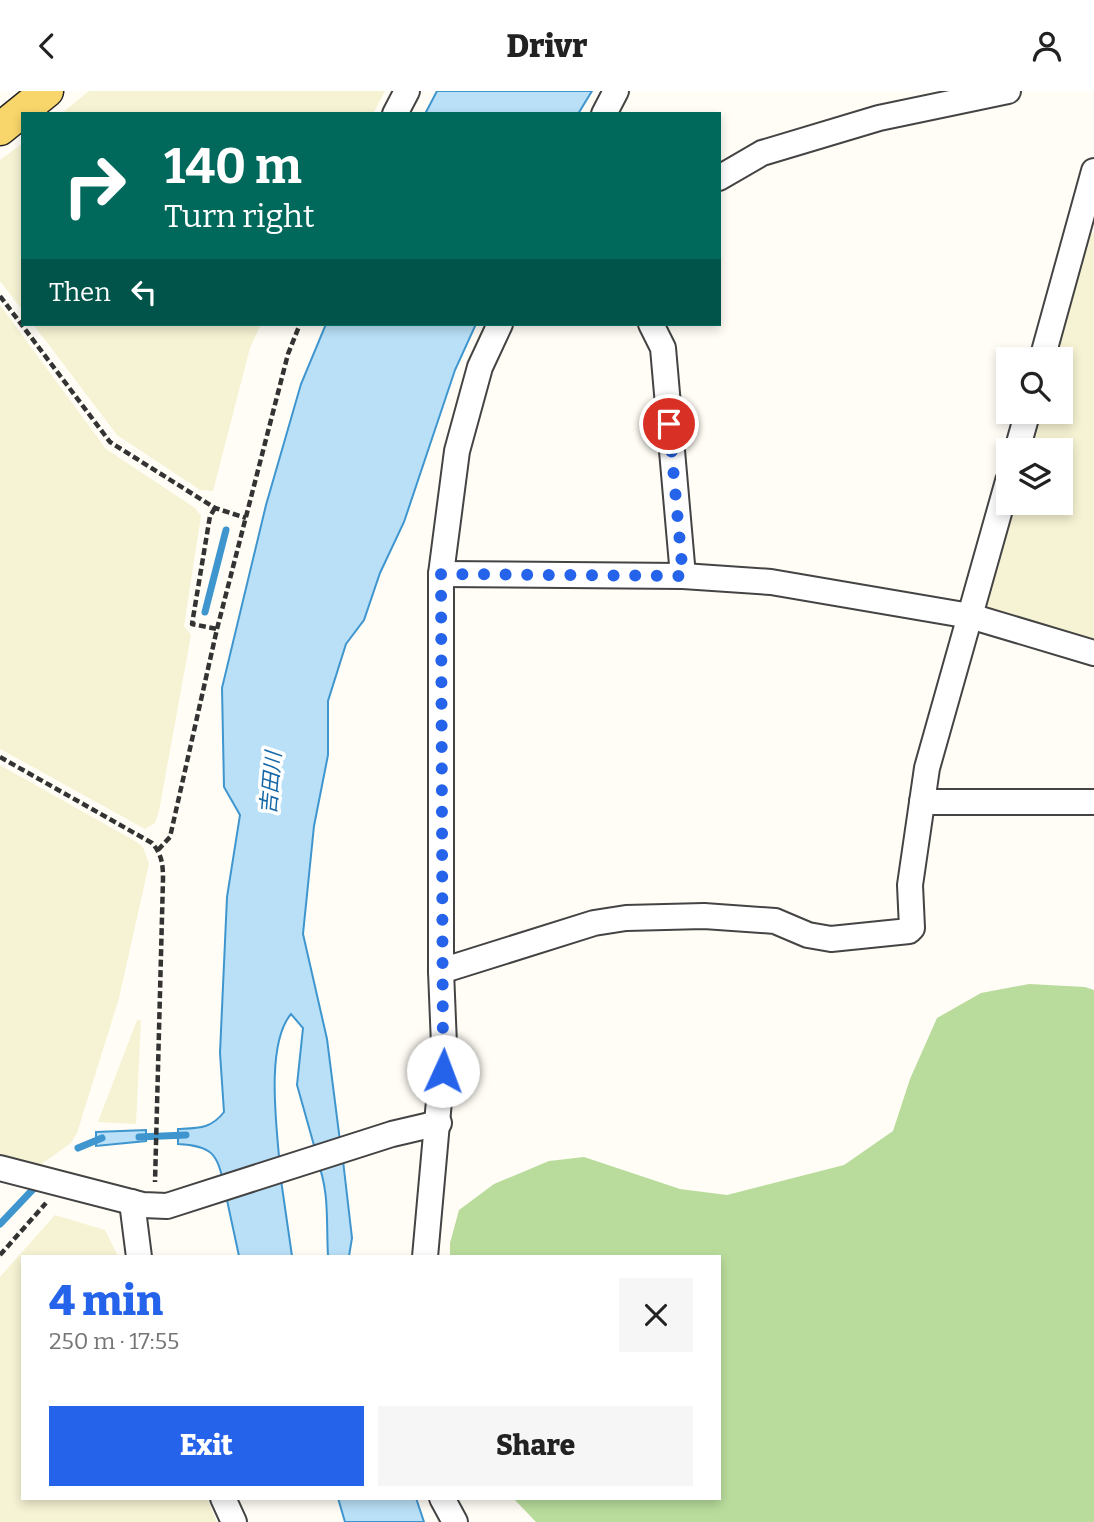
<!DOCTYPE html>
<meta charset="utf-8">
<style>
:root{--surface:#fff;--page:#f6f6f6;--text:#222;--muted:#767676;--accent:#2563eb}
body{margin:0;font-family:Bitter,"Noto Sans JP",serif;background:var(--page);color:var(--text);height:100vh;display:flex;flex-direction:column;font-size:26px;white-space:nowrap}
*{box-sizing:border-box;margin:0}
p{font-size:23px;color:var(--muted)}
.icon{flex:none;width:38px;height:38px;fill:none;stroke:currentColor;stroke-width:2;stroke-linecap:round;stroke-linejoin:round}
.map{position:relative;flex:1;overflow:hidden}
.sheet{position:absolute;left:21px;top:1164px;width:700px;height:245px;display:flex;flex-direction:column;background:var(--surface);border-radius:0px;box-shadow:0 4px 10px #0003}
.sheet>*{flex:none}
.top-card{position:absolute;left:21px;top:21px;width:700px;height:214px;border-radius:0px;box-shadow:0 4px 10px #0003;background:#00695c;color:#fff;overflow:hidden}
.buttons{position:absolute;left:996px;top:256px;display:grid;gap:14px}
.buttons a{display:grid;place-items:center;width:77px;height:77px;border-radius:0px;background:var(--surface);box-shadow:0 4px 10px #0003;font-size:35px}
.pin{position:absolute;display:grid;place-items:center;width:60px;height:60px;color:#fff;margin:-30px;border:4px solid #fff;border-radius:50%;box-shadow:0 2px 7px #0007}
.me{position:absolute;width:77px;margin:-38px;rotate:2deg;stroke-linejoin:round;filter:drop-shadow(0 0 5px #0008)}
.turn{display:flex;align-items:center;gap:24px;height:147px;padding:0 28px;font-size:32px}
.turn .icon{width:91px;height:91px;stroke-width:2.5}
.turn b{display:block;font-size:49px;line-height:60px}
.then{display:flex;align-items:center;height:66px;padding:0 28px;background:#0003;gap:14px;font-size:26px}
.round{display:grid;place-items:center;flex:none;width:74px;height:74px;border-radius:0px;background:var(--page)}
.overview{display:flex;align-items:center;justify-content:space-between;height:119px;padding:0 28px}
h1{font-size:42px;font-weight:800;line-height:52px;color:var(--accent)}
.button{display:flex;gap:14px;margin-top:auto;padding:14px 28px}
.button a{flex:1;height:80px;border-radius:0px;background:var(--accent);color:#fff;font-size:28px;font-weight:800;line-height:80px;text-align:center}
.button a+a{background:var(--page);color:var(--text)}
header{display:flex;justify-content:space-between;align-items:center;height:91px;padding:0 28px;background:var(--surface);font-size:32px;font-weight:800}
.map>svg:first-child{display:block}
.farmland{fill:#f6f3d4}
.forest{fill:#b9dc9c}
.water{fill:#b9e0f7;stroke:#3f96cf;stroke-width:2}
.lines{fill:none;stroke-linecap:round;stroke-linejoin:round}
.stream{stroke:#3f96cf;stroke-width:7}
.minor-casing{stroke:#444;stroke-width:28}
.major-casing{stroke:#222;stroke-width:35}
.path{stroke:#333;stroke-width:4.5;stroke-dasharray:7 3.5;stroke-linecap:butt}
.minor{stroke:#fff;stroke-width:24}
.major{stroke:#f9d66b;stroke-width:32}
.route{stroke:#2563eb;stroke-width:12;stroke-dasharray:0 21.6}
.labels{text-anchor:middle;stroke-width:7;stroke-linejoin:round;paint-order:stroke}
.water-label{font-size:21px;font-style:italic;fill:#1768a6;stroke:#fff}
</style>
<header><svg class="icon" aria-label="back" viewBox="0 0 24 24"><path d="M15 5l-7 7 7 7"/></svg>Drivr<svg class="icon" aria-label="person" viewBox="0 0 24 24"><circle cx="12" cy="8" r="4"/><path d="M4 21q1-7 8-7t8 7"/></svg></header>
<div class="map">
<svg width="1094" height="1431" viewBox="0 0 1094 1431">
<rect width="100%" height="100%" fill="#fffdf5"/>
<g class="farmland">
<polygon points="89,0 385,0 373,23 61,23"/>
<polygon points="23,52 23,220 0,190 0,69"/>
<polygon points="1091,142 1094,142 1094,551 987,522 983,515 1012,411 1060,411 1060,359 1027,359 1038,320 1060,320 1060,268 1053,268"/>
<polygon points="0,214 106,358 195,417 201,425 184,535 191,544 159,720 155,732 145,738 0,658"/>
<polygon points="33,233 261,233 250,257 213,400 200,399 117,344"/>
<polygon points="0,674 135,750 143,756 149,773 119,907 77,1042 71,1052 40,1074 0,1064"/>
<polygon points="137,929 141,929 136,1033 98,1031"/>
<polygon points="55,1124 105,1139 118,1165 23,1166 23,1407 207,1407 217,1431 0,1431 0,1186"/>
</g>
<polygon class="forest" points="1029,893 1085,896 1094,899 1094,1431 536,1431 513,1407 719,1407 719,1166 450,1165 450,1152 459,1119 494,1093 549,1070 584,1066 680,1098 727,1104 844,1074 893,1040 910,988 937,927 981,902"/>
<g class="water">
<polygon points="437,0 592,0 578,23 425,23"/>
<path d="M326,233h150l-21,46 -51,152 -24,51 -16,47 -18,24 -18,57v54l-14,71 -11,108 24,105 14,110 -24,7 -20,-71 6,-57 -12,-14c-26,31 -14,115 -11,154l-56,17c-7,-33 -13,-39 -46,-41v-15c20,-1 33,0 46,-17l-4,-59 7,-156 13,-82 -16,-28 -2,-99 44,-183 35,-121z"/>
<polygon points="146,1039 146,1050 96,1055 96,1041"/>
<path d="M342,1061l10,86 -3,18h-21c-2,-33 2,-64 -11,-96z"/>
<polygon points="280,1082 292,1165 239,1165 225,1100"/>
<polygon points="338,1407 416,1407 424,1431 345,1431"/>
</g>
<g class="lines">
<g class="stream">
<polyline points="205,521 226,439"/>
<polyline points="139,1046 186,1044"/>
<polyline points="78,1057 102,1047"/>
<polyline points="0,1133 38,1093"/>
</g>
<g class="minor-casing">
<g id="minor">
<polyline points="395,23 407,0"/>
<polyline points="604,23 616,0"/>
<polyline points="719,87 762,62 879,27 1008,0"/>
<polyline points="651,233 663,257 683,485"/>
<polyline points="1042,268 1094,80"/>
<polyline points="1017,359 1028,320"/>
<polyline points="441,483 683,485 771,491 970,525 1094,562"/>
<polyline points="922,711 1094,711"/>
<polyline points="441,880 594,832 626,827 704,825 775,830 808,844 831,848 909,840 912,837 910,794 927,677 1008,390"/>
<polyline points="0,1077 143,1114 167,1115 392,1043 439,1032"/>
<polyline points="132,1111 139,1166"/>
<polyline points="425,1166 444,954 441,880 441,483 457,360 480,276 500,233"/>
<polyline points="223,1407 234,1431"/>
<polyline points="442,1407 455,1431"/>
</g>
</g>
<g class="major-casing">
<polyline id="major" points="0,38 47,0"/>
</g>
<g class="path">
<polyline points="0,205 110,351 215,417 246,427"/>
<polyline points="215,417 210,425 192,533 217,538"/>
<path d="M0,666l152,86c10,11 11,22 11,36l-8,303"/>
<polyline points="158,759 170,746 217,538 288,263 300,233"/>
<polyline points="0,1164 46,1112"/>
</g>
<use href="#minor" class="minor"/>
<use href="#major" class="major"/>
</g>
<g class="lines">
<polyline class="route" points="443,980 441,483 683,485 669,333"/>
</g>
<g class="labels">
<g class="water-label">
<text transform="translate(271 692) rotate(-85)" y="7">吉田川</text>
</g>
</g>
</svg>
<div class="buttons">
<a><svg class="icon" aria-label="search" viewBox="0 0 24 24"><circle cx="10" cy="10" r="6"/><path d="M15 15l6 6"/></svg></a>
<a><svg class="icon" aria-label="layers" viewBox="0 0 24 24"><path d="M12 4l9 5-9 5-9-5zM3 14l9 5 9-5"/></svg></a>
</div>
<div class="pin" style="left:669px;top:333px;background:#d93025"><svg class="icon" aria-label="arrive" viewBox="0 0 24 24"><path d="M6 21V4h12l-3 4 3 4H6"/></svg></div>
<svg class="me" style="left:443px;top:980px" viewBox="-20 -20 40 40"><circle r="19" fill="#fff"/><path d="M0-13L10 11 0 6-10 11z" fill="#2563eb"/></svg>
<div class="top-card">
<div class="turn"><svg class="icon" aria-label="right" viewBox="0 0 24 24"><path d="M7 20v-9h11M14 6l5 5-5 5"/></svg><div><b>140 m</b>Turn right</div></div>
<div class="then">Then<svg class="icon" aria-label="left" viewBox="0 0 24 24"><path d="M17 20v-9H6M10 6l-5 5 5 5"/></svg></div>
</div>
<section class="sheet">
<div class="overview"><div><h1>4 min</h1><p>250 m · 17:55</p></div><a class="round"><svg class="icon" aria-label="close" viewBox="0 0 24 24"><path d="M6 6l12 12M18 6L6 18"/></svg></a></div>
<div class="button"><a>Exit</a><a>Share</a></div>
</section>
</div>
